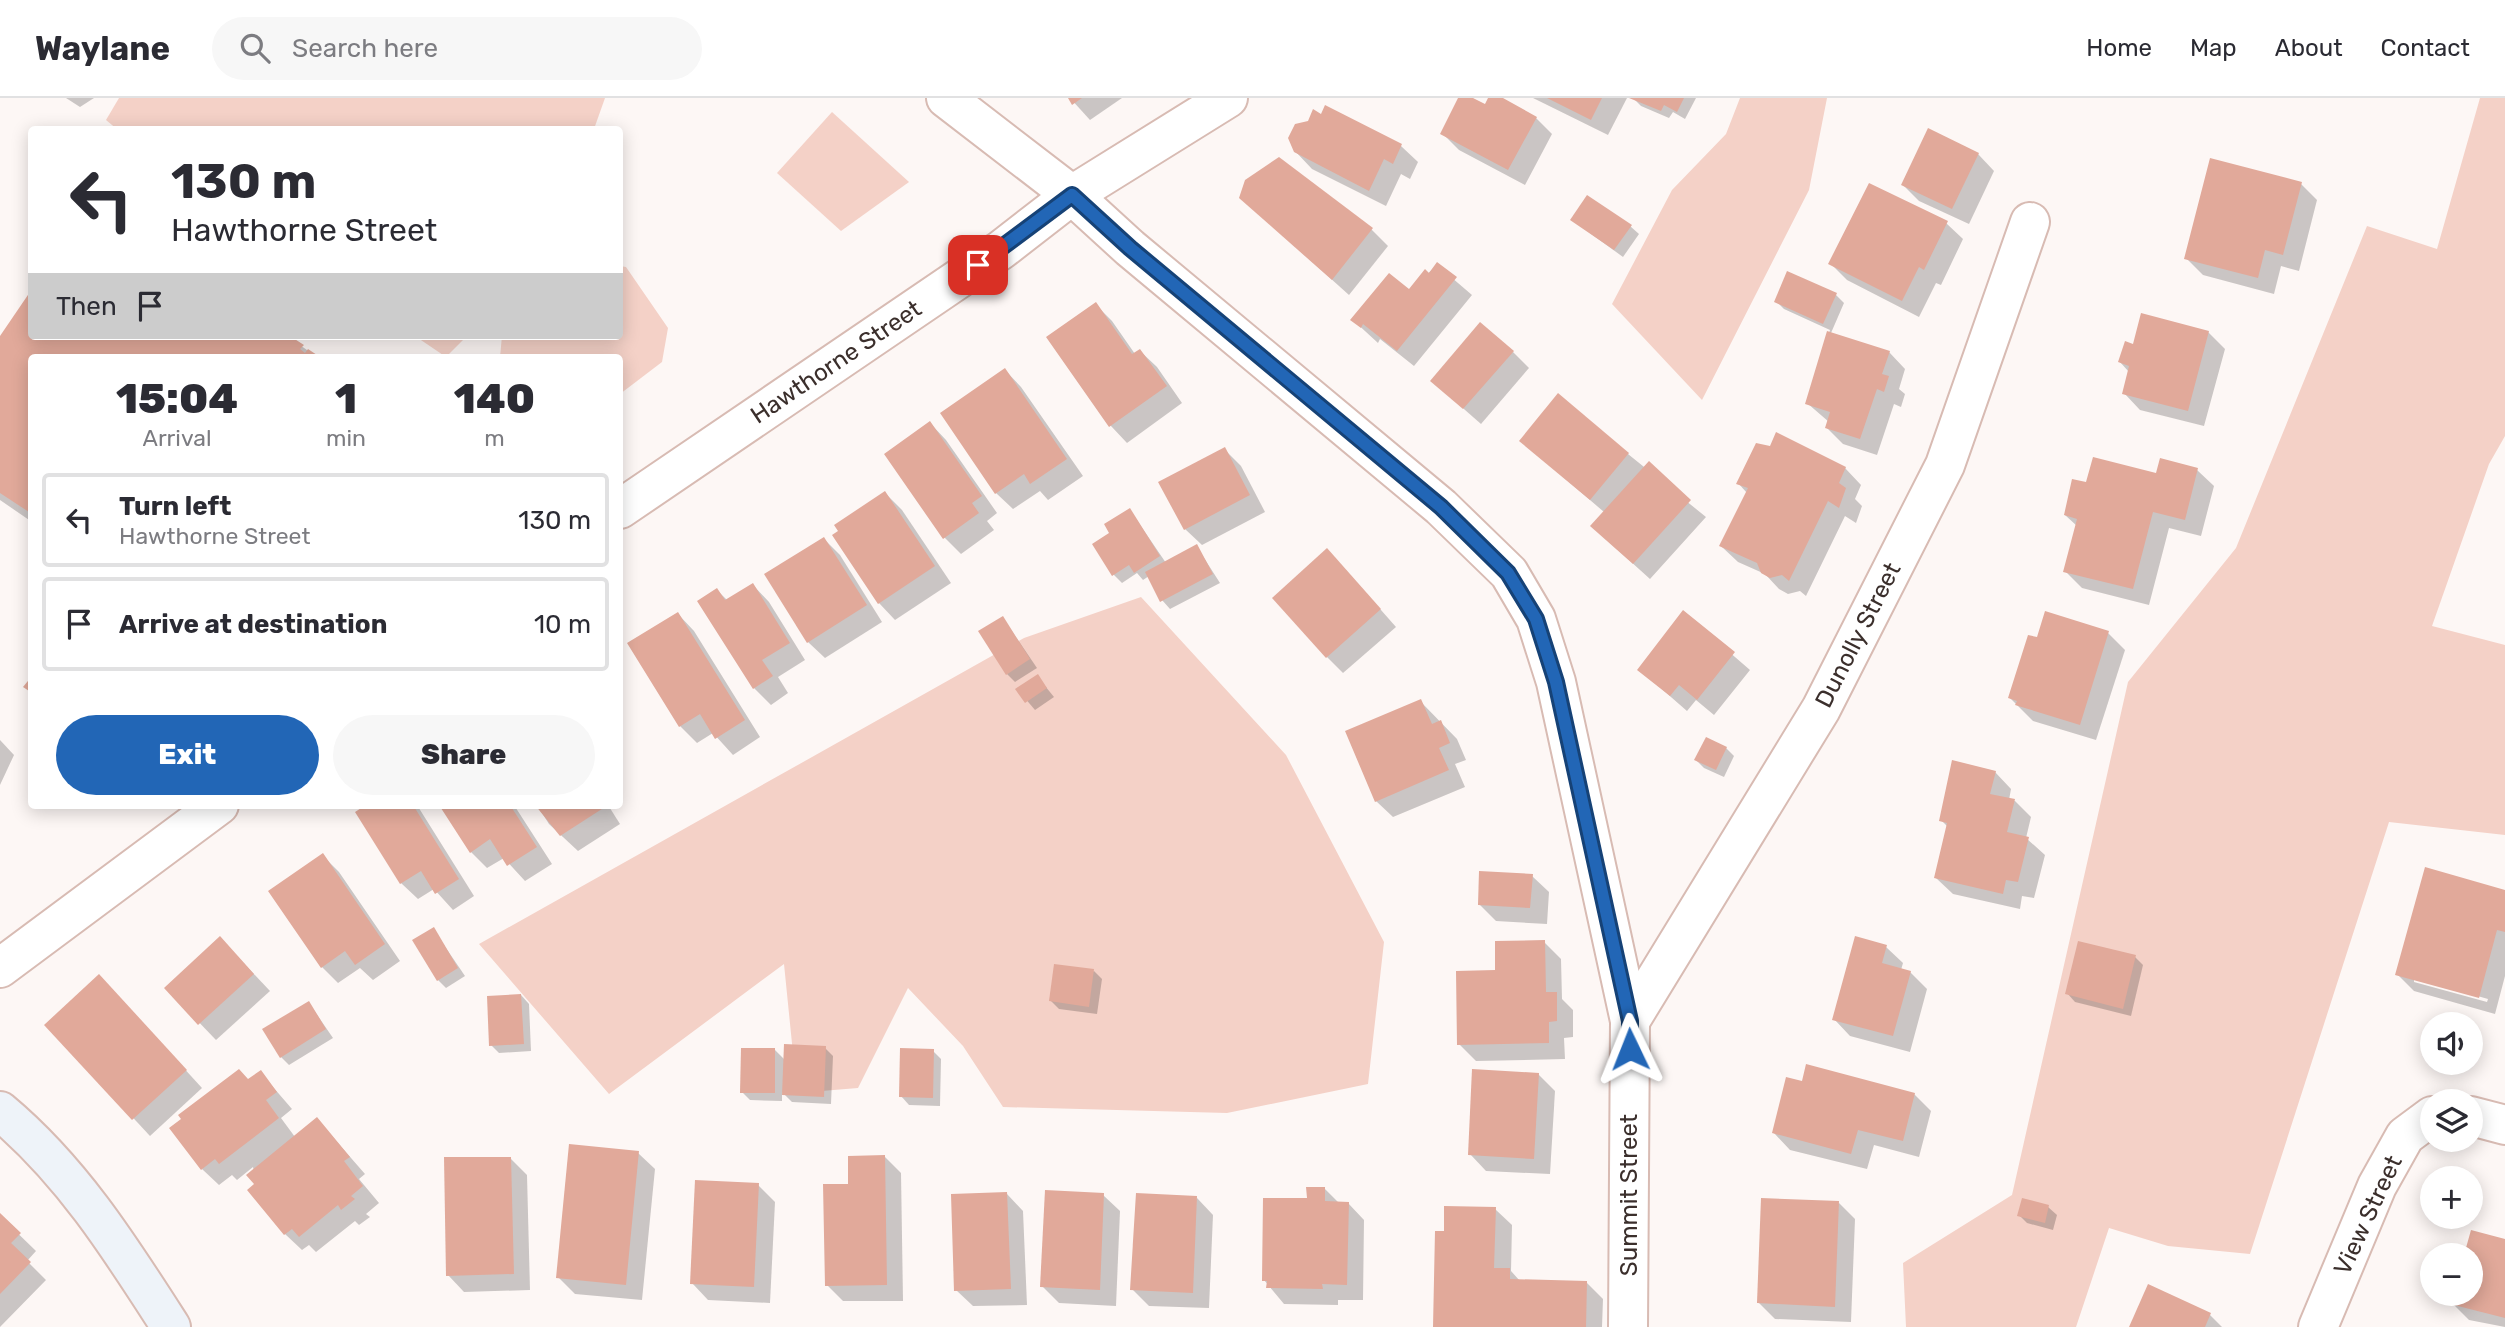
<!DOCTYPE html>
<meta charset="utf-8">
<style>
:root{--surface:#fff;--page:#f7f7f7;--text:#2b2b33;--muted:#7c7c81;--line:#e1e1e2;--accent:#2266b6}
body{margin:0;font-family:Rubik,sans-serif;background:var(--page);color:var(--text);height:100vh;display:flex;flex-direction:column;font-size:26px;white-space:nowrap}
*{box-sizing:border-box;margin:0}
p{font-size:23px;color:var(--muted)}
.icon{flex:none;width:38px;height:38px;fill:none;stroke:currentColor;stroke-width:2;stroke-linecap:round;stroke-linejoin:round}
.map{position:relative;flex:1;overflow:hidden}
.side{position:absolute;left:28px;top:256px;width:595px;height:455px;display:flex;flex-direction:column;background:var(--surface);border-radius:7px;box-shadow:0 4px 18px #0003}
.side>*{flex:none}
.top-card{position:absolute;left:28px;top:28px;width:595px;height:214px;border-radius:7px;box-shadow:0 4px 18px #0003;background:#fff;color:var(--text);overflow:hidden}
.buttons{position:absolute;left:2420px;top:914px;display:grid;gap:14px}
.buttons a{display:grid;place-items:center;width:63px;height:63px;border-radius:50%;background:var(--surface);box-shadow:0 4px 18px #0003;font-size:35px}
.pin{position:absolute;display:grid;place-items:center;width:60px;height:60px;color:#fff;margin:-30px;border-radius:14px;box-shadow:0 4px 10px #0006}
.me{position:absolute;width:77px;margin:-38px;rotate:358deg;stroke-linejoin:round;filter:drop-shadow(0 0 5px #0008)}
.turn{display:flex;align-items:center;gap:24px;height:147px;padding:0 28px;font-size:32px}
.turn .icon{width:91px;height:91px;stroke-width:2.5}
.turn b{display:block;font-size:49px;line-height:60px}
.then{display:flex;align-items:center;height:66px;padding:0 28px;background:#0003;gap:14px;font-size:26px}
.eta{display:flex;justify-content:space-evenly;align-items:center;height:119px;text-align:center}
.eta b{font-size:42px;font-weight:800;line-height:49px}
.primary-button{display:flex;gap:14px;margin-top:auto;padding:14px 28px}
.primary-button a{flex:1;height:80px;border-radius:42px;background:var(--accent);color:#fff;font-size:28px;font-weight:800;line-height:80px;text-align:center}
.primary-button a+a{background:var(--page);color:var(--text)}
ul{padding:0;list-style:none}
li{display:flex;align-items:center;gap:21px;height:94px;margin:0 14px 10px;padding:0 14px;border:4px solid var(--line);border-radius:7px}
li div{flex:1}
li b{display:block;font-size:26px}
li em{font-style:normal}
header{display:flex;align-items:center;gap:42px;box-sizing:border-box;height:98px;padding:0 35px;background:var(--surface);border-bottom:2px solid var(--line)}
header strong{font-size:33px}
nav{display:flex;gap:38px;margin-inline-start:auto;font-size:24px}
.search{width:490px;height:63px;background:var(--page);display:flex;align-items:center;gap:18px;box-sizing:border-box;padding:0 24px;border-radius:38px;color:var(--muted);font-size:26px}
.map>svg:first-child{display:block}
.green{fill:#f4d1c7}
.shadow{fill:#0003;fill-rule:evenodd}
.building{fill:#e1a99a}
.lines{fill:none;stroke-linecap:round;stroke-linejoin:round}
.minor-casing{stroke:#d8bbb3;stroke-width:42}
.tertiary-casing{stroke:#d8bbb3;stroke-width:42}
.secondary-casing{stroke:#d8bbb3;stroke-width:42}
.minor{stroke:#fff;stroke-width:38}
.tertiary{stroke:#fff;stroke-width:38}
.secondary{stroke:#eef3f9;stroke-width:38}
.route-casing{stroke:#164276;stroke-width:18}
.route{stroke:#2266b6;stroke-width:12}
.labels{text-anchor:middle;stroke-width:5;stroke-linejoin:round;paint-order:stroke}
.street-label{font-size:24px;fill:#3b2f2c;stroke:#fff}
</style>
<header>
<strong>Waylane</strong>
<div class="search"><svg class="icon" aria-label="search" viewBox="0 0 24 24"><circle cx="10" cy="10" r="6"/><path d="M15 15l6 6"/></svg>Search here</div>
<nav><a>Home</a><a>Map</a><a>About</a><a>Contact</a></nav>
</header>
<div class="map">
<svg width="2505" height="1229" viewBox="0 0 2505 1229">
<rect width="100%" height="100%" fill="#fdf7f5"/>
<g class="green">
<polygon points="119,0 605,0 594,31 118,32 106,22"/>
<polygon points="1740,0 1827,0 1809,92 1702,302 1612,206 1672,92 1726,36"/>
<polygon points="2480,0 2505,0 2505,338 2489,366 2432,528 2505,547 2505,737 2389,724 2250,1156 2168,1148 2109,1130 2076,1229 1906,1229 1903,1165 2012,1097 2128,584 2236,450 2367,128 2437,151"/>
<polygon points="832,14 909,84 841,133 777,75"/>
<polygon points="620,168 626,169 668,230 662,264 620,296 620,259 500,259 502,238 620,238"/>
<polygon points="415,238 467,238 446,259"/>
<polygon points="1141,499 1286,657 1384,844 1368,986 1227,1015 1003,1009 963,948 908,890 858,990 797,995 784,866 609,996 479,846 1024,540"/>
</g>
<g class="shadow">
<polygon points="66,0 94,0 80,9"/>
<polygon points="1070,0 1122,0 1090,22"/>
<polygon points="1460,0 1469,0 1486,9 1490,0 1499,0 1536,20 1552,36 1525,87 1459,52 1442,35"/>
<polygon points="1533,0 1627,0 1608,37"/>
<polygon points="1633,0 1696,0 1685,21 1673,14 1669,20 1641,8"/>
<polygon points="1401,48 1418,64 1410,81 1401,76 1386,108 1312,71 1295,53"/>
<polygon points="1978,56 1994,73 1969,126 1919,103 1903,87"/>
<polygon points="2301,86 2317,102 2299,173 2281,168 2274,196 2203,177 2186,160"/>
<polygon points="1241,100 1371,131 1388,148 1349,197"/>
<polygon points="1572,122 1630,128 1639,136 1623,159"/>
<polygon points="1946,125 1963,141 1941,187 1936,185 1919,219 1847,182 1831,166"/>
<polygon points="1437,167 1472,197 1414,268 1380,241 1378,245 1353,222 1409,193"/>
<polygon points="1836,197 1844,205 1831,235 1889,254 1905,271 1899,291 1905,296 1901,309 1894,306 1877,357 1843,346 1827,330 1829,324 1807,305 1830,232 1784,211 1776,203"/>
<polygon points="1096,207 1112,223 1135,256 1140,253 1157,269 1182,305 1127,345 1111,328 1049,239"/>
<polygon points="2208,234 2225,251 2204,328 2140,312 2124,295 2129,274 2120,264 2134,248"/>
<polygon points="32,238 287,238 317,259 32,259 32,424 0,402 0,241"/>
<polygon points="1513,254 1529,270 1481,326 1432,283"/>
<polygon points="1005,272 1021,289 1083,378 1048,402 1040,393 1013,411 996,395"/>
<polygon points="930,325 946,342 997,415 987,423 994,432 961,456 944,439"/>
<polygon points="1521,343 1628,356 1706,419 1650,481 1609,444 1604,414"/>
<polygon points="1224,351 1241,368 1265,414 1202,447 1185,431"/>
<polygon points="1845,370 1861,387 1855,401 1862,408 1856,425 1845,418 1806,498 1800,493 1788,496 1779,491 1765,476 1738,464 1721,448 1747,395 1738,385"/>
<polygon points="2197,372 2214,388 2201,438 2169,430 2149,507 2082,490 2065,473 2077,428 2065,417 2087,386"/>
<polygon points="885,395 902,412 951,485 895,522 879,505"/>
<polygon points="1130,412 1166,465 1197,449 1220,485 1170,511 1162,502 1149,478 1143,482 1137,475 1122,485 1114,477 1112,436"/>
<polygon points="824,441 840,457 882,524 825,560 808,544"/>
<polygon points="1343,469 1396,529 1343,575 1327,559"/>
<polygon points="753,487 769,504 805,562 778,579 788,595 771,607 754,590 699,504 717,492 728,503"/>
<polygon points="1683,514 1750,572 1714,617 1696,602 1687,613 1640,572"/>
<polygon points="678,516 694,533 760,639 733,657 713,635 697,645 680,628"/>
<polygon points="1003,520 1037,570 1015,584 1007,576"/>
<polygon points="2108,535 2125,552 2096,642 2033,623 2010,600 2038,541"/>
<polygon points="1037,578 1054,599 1035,612 1018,592"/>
<polygon points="1420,603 1457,641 1466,662 1455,666 1465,689 1393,719 1376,703"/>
<polygon points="0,642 14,657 0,687"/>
<polygon points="1726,650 1734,658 1724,679 1704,670 1696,662"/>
<polygon points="1995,674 2011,691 2009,702 2015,703 2031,719 2026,740 2045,757 2034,800 2022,798 2020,811 1953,796 1936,780 1948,729 1941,722"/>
<polygon points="369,707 417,707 474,798 453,812 434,791 418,801 401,785"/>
<polygon points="441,707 514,707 552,766 525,783 504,760 487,770 471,754"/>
<polygon points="537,707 608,707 620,726 578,753 549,726"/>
<polygon points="323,758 339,774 400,863 373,882 360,870 338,885 322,869"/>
<polygon points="1532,778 1549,794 1547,826 1496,823 1480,807"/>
<path d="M2505,793v85l-10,38 -81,-23 -17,-17zM2414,880l74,21 -1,3 -73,-20z"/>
<polygon points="433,831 465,878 446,890 438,882"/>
<polygon points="1544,844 1561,861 1562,901 1573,912 1573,939 1564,940 1565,961 1476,963 1459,946 1497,874"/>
<polygon points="1886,849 1903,865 1901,872 1910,874 1927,891 1910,954 1850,938 1834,921"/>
<polygon points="236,857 270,893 216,942 166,890"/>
<polygon points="2135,859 2143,867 2131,918 2075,904 2067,895"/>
<polygon points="1094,873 1102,881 1097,916 1059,911 1051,903"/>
<polygon points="115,895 202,990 150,1038 47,927"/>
<polygon points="521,897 529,906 531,953 499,955 491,947"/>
<polygon points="309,905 333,940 289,967 281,959"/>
<polygon points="825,950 833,958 831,1006 792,1004 782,994 782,1003 750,1002 742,994 775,952 786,963"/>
<polygon points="933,953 941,961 940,1008 909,1007 901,998"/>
<polygon points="260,974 292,1011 281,1020 295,1039 317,1021 365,1076 359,1081 379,1105 366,1116 370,1119 359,1127 355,1123 316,1154 309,1147 302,1152 285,1136 257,1087 253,1069 237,1082 232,1077 219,1087 202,1071 249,983"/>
<polygon points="1538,976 1555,993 1550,1076 1486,1073 1470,1056"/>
<polygon points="1803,985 1914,996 1931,1013 1919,1059 1874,1047 1867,1071 1790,1052 1774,1035"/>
<polygon points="638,1055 655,1071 642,1202 575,1196 558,1179"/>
<polygon points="884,1058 901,1075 903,1203 843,1203 827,1187 849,1088"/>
<polygon points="511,1061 527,1077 530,1192 464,1194 448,1177"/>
<polygon points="758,1087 775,1104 770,1205 708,1202 692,1185"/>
<polygon points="1324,1090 1339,1105 1348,1105 1364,1122 1363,1202 1338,1202 1338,1207 1284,1206 1264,1182 1309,1102"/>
<polygon points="1007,1096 1023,1113 1027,1207 973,1208 956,1192"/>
<polygon points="1103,1097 1120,1113 1116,1208 1059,1205 1042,1188"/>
<polygon points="1197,1100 1213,1117 1209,1210 1149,1208 1132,1191"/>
<polygon points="1839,1105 1855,1121 1851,1224 1775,1221 1759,1205"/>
<polygon points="2048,1109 2057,1117 2053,1132 2027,1125 2019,1117"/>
<polygon points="1495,1111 1512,1127 1511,1173 1520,1183 1586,1184 1603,1201 1602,1229 1435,1229 1445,1135"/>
<polygon points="0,1118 36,1153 27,1163 46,1182 0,1229"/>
<polygon points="2505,1143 2505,1229 2469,1222 2452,1205 2471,1195"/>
<polygon points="2210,1217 2222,1229 2131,1229"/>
</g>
<g class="building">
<polygon points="1068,0 1082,0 1072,7"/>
<polygon points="1458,0 1473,0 1485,6 1488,0 1503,0 1537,19 1508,72 1440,36"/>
<polygon points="1547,0 1602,0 1591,22"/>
<polygon points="1629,0 1684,0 1677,14 1664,7 1661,13"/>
<polygon points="1325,7 1402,46 1393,66 1384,61 1369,93 1294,54 1288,40 1295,26 1308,23 1313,11 1321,16"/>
<polygon points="1928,30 1979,55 1952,111 1901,87"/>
<polygon points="1279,59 1373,130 1332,182 1239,100 1245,82"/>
<polygon points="2210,60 2302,84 2283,157 2265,152 2258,180 2184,161"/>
<polygon points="1869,85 1948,123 1924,172 1919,169 1902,203 1828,166"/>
<polygon points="1587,97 1632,127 1614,152 1570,122"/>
<polygon points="1437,164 1457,179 1397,253 1363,226 1361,230 1350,222 1389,175 1409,191 1425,171 1429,175"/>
<polygon points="1787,173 1837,195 1823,226 1774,204"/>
<polygon points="32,191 32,238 290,238 304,247 300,251 305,255 308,251 320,259 32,259 32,416 0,395 0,238"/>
<polygon points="1096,204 1132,256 1140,251 1167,288 1109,329 1046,239"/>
<polygon points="2141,215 2209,233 2188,313 2122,296 2129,268 2118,264 2125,243 2133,246"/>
<polygon points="1480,224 1514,253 1463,311 1430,283"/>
<polygon points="1827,233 1890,253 1882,276 1889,278 1884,294 1877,291 1860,341 1825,330 1830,314 1805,306"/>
<polygon points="1005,270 1067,361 1030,386 1024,376 995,396 940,315"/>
<polygon points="1558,295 1629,355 1590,402 1519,343"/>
<polygon points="930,323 982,398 972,405 979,415 943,441 884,356"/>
<polygon points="1776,334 1846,369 1839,385 1846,390 1839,410 1828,403 1789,483 1782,477 1770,480 1761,475 1757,465 1719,448 1748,390 1736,386 1756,345 1770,348"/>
<polygon points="1225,349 1250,397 1184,432 1158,384"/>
<polygon points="2093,359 2156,375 2160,360 2198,370 2185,422 2153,414 2133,491 2063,474 2077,421 2064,417 2072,381 2086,384"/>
<polygon points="1649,363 1691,402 1633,466 1590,428"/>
<polygon points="885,393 935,468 878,506 832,437 838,433 834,427"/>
<polygon points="1130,410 1160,458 1134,475 1129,467 1112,478 1092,446 1109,435 1104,426"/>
<polygon points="824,439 867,507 807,545 764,476"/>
<polygon points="1197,446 1213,476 1160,504 1145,474"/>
<polygon points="1327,450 1381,511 1326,560 1272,500"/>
<polygon points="753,485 790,545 762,562 773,578 753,591 697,503 717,490 725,502"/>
<polygon points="1683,512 1735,554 1697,602 1679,587 1670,598 1637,572"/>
<polygon points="2045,513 2109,533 2080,627 2015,607 2017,603 2008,600 2028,537 2037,539"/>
<polygon points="678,514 745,622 715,641 700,616 679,629 627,545"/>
<polygon points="1003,518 1030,561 1006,577 978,533"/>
<polygon points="1038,576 1047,590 1025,605 1015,591"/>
<polygon points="32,578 32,595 23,589"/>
<polygon points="1421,601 1432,626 1441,622 1450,645 1439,650 1449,672 1375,704 1345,633"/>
<polygon points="1706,639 1727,649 1716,672 1694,662"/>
<polygon points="1952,662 1996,673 1990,696 2015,701 2007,734 2029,739 2018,784 2006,782 2003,796 1934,780 1947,725 1939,723"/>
<polygon points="366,707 413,707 459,781 435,796 421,773 400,786 355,714"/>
<polygon points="439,707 510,707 537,749 507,768 490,741 470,755"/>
<polygon points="535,707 604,707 605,709 560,738"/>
<polygon points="323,755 385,846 355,867 345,853 321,870 268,793"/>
<polygon points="2425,769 2505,792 2505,834 2497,832 2479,900 2395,877"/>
<polygon points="1479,773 1533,776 1530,810 1478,807"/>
<polygon points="434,829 458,870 437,883 412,842"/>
<polygon points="220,838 254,876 198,927 164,890"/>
<polygon points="1855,838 1887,847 1882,865 1911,873 1893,938 1832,922"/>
<polygon points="1545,842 1546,894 1557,894 1557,923 1549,924 1549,945 1457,947 1456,873 1495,872 1495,843"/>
<polygon points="2078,843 2136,857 2123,911 2065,896"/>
<polygon points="1054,866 1094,871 1089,909 1049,903"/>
<polygon points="99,876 187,972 132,1022 44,927"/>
<polygon points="521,896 524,946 489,948 487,898"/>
<polygon points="309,903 326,931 280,960 262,931"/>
<polygon points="784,946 826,948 824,999 782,997"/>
<polygon points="741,950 775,950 775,995 740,995"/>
<polygon points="900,950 934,951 933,1000 899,999"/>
<polygon points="1806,966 1915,995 1903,1043 1858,1032 1851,1056 1772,1035 1786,979 1802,983"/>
<polygon points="239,971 248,981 261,972 277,994 266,1002 279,1020 219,1066 215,1061 201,1072 169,1030 181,1021 178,1017"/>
<polygon points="1472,971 1539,975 1534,1061 1468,1057"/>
<polygon points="317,1019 350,1059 344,1063 363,1088 351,1098 355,1101 341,1112 338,1107 299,1139 292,1131 284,1137 247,1092 254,1086 246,1077"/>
<polygon points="569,1046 639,1053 626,1187 556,1180"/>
<polygon points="885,1057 887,1187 825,1188 823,1086 848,1086 848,1058"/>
<polygon points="444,1059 511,1059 514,1176 446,1178"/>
<polygon points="695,1082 759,1085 754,1189 690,1186"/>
<polygon points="1306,1089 1325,1089 1325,1103 1349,1104 1347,1187 1322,1186 1323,1191 1266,1190 1267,1183 1262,1183 1263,1100 1307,1100"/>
<polygon points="1045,1092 1104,1095 1100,1192 1040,1189"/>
<polygon points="1007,1094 1011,1191 954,1193 951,1096"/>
<polygon points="1136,1095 1197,1098 1193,1195 1130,1192"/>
<polygon points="1761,1100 1839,1103 1835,1209 1757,1205"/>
<polygon points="2022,1100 2049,1107 2045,1125 2017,1118"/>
<polygon points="1444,1108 1496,1109 1494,1170 1510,1170 1510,1181 1587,1183 1586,1229 1433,1229 1435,1133 1444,1133"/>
<polygon points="0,1115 21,1135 11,1145 31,1164 0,1196"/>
<polygon points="2471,1132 2505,1141 2505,1220 2450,1206 2453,1195 2471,1195 2471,1157 2464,1157"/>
<polygon points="2148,1186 2211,1215 2205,1229 2129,1229"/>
</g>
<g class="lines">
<g class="minor-casing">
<g id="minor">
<polyline points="946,0 1072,97 1130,150 1441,409 1509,475 1536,521 1556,584 1630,923 1628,1229"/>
<polyline points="1630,923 1821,611 1945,367 2030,124"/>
<polyline points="2471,1018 2505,1027"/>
<polyline points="2318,1229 2377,1088 2405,1038 2432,1018"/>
</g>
</g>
<g class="tertiary-casing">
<g id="tertiary">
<polyline points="620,411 1001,152 1072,97 1228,0"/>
<polyline points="0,870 219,707"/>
</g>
</g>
<g class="secondary-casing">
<path id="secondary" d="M0,1013c72,60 121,138 171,216"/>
</g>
<use href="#minor" class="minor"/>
<use href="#tertiary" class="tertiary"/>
<use href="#secondary" class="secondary"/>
</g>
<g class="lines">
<g class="route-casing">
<polyline id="route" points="978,167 1072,97 1130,150 1441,409 1508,475 1536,521 1556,584 1630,923 1630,951"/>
</g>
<use href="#route" class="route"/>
</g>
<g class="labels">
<g class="street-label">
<text transform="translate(836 264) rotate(-34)" y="8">Hawthorne Street</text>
<text transform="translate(1858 537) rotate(-63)" y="8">Dunolly Street</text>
<text transform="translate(1629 1097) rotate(-90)" y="8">Summit Street</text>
<text transform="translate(2368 1117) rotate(-65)" y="8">View Street</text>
</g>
</g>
</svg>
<div class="buttons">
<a><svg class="icon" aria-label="sound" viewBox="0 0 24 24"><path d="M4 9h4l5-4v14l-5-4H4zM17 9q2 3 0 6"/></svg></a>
<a><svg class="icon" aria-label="layers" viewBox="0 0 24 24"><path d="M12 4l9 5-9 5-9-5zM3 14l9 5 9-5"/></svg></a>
<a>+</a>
<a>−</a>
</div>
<div class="pin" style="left:978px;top:167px;background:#d93025"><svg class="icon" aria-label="arrive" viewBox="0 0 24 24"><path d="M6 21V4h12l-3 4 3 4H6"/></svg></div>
<svg class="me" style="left:1630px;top:951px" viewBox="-20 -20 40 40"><path d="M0-17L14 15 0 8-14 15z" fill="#2266b6" stroke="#fff" stroke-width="4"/></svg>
<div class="top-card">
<div class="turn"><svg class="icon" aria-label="left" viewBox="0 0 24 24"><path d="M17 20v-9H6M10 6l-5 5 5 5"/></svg><div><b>130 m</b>Hawthorne Street</div></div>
<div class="then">Then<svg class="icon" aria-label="arrive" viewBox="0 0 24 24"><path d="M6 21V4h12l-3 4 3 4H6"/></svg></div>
</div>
<section class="side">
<div class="eta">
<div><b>15:04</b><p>Arrival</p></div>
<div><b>1</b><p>min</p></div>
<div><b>140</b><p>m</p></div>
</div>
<ul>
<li><svg class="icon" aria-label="left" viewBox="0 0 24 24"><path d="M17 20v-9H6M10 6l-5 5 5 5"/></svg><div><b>Turn left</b><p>Hawthorne Street</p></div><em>130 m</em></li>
<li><svg class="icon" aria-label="arrive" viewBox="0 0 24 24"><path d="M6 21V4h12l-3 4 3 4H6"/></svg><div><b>Arrive at destination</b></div><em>10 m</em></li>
</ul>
<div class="primary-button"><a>Exit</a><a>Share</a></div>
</section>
</div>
